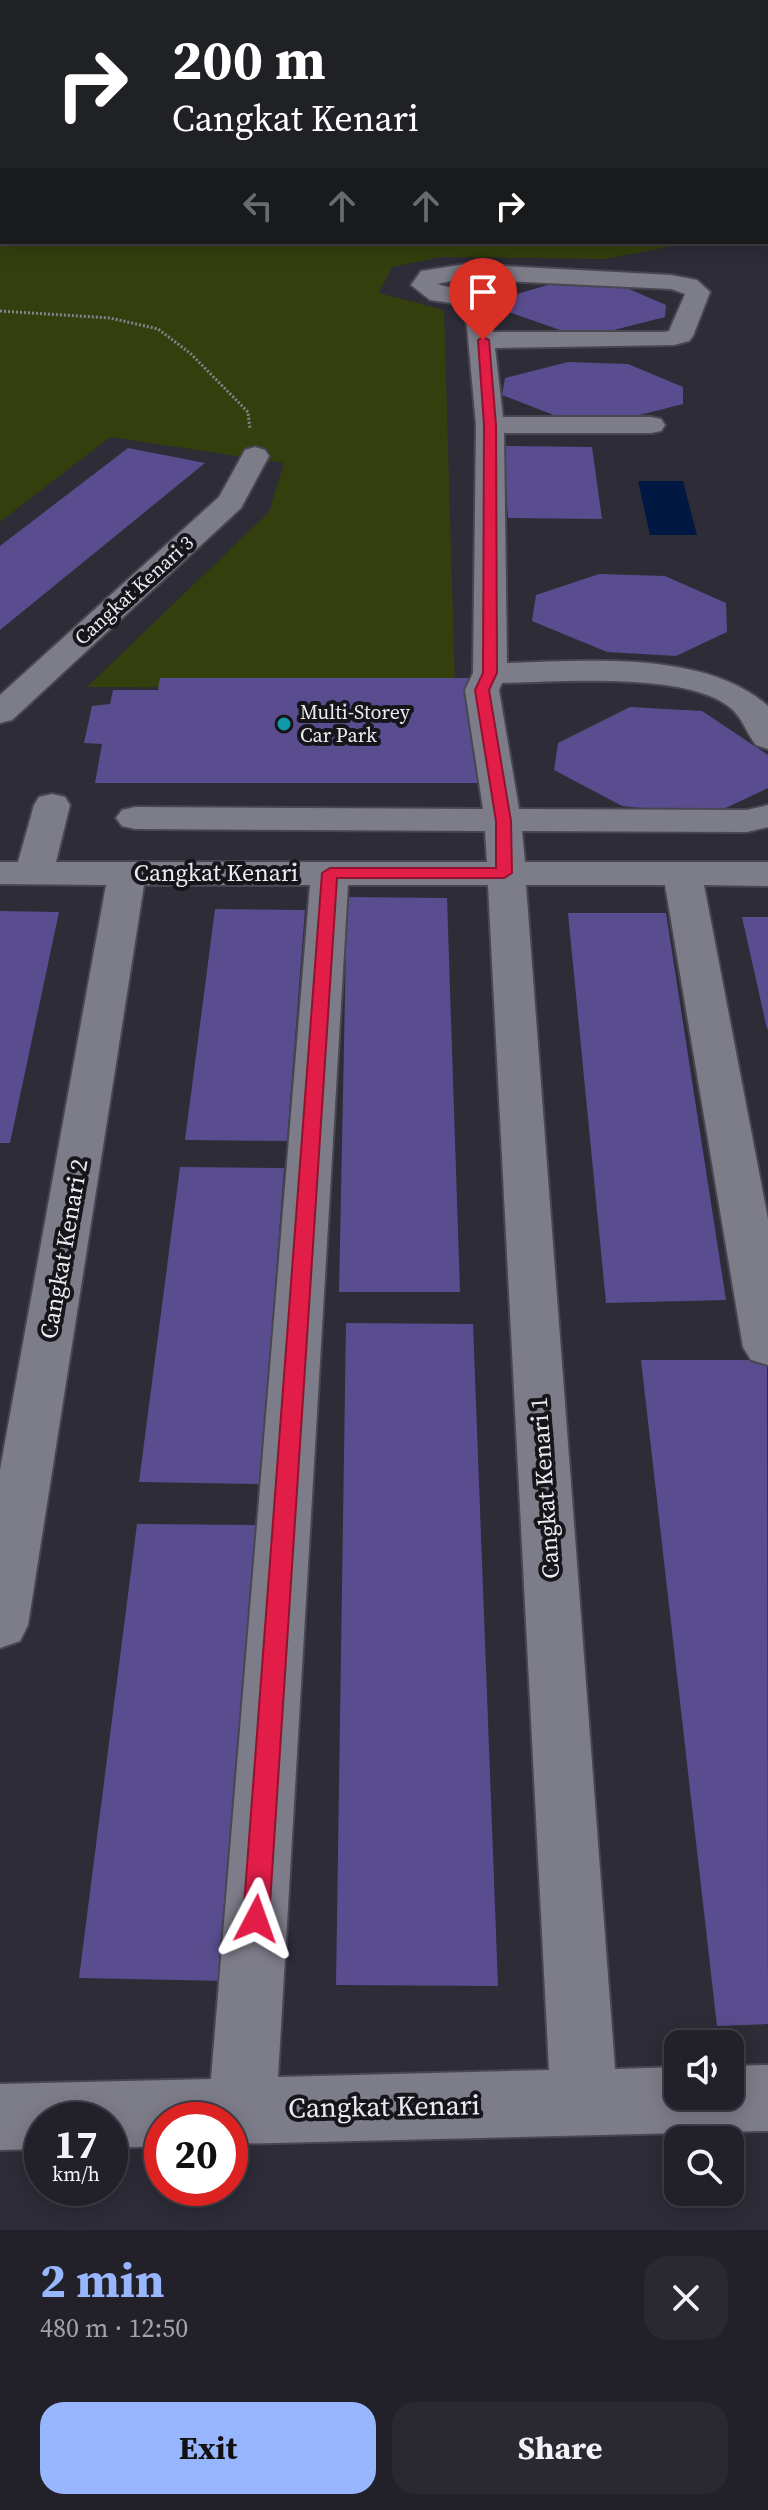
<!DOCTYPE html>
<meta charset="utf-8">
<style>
:root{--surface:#222129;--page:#2a2931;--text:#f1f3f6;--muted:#a2a3a8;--line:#3f3e46;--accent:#97b6fd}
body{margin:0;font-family:"Source Serif 4",serif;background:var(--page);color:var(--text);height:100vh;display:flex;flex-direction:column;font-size:30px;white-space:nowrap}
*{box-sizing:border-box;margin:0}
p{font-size:26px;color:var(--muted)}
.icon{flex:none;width:44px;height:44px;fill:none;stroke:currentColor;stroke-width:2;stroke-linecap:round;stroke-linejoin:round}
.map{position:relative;height:2230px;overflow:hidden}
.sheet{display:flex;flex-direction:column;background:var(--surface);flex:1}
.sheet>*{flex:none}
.banner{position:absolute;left:0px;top:0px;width:768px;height:244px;box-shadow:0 4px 20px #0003,0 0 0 2px var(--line);background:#202124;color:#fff;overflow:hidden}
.controls{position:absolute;left:664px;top:2030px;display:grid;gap:16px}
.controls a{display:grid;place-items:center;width:80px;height:80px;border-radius:16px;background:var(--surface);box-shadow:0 4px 20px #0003,0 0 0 2px var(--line);font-size:40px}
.speed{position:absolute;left:24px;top:2102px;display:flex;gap:16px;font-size:40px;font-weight:700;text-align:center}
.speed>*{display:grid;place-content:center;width:104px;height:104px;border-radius:50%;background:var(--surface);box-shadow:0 4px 20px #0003,0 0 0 2px var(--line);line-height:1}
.speed small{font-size:20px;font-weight:400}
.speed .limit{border:12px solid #d22;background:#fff;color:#111}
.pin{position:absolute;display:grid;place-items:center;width:68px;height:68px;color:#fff;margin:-82px -34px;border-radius:50% 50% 50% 0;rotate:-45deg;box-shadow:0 0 8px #0007}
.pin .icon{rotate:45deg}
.me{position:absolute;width:88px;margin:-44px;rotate:4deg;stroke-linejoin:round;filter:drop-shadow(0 0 6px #0008)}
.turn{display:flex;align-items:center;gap:28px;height:168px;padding:0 40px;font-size:36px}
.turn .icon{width:104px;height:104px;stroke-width:2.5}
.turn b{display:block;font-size:56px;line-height:68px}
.lanes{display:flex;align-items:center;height:76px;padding:0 40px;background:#0003;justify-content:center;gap:40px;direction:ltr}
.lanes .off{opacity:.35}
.round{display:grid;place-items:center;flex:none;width:84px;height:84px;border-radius:24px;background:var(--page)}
.overview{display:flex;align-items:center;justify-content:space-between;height:136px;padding:0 40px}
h1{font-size:48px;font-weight:700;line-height:60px;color:var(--accent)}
.primary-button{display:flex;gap:16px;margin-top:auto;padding:16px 40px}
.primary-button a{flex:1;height:92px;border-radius:24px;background:var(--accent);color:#111;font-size:32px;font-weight:700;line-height:92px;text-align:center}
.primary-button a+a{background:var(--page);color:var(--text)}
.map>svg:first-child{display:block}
.green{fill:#343f0e}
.water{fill:#011942}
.building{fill:#5a4d8f}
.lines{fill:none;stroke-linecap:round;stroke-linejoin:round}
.minor-casing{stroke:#484751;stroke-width:4}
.path{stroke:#84838d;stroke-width:3;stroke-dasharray:2 2;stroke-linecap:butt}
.minor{fill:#7d7c89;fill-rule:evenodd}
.route{fill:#e11d48;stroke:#92132f;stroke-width:2}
.culture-dot{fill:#0f9aa8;stroke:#15151a;stroke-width:3}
.labels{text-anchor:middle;stroke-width:8;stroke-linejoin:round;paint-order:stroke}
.far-street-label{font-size:20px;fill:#ebeaf2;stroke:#15151a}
.far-poi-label{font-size:20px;fill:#ebeaf2;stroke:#15151a;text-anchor:start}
.street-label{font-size:24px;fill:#ebeaf2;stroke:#15151a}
.near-street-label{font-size:28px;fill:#ebeaf2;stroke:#15151a}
</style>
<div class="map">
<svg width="768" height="2230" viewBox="0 0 768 2230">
<rect width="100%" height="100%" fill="#2d2c37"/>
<polygon class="green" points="0,172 2,242 693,242 606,259 441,257 392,267 379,293 444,310 455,688 87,687 269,512 284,463 110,437 0,522"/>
<polygon class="water" points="638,481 683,481 697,535 650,535"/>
<g class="building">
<polygon points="565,280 615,283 666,305 665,317 610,331 560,330 500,309 506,297"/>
<polygon points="568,362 628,364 683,387 683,404 620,420 564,419 502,395 505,378"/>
<polygon points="503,446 592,447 602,519 508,518"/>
<polygon points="128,448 205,463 0,630 0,546"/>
<polygon points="599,574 665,576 726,603 727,632 676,656 607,652 532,621 536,595"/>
<polygon points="160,678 475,678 489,783 95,783 102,744 84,743 92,706 110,704 113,690 158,690"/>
<polygon points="630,707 702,711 768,755 768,788 711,815 622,806 554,770 558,743"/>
<polygon points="347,897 447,898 460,1292 339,1292"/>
<polygon points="215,909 305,910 287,1141 185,1140"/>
<polygon points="0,911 59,912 10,1143 0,1143"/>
<polygon points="568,913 666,913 726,1300 606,1303"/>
<polygon points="742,917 768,917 768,1029 767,1029"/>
<polygon points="180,1167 284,1168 260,1484 139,1482"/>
<polygon points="346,1323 473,1324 498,1986 336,1985"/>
<polygon points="641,1360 767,1360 768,2024 717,2026"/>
<polygon points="137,1524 260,1525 227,1981 79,1978"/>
</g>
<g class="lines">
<g class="minor-casing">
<g id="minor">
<polygon points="449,0 468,0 448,2"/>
<polygon points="638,0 665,0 664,2"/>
<rect x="0" y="54" width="2" height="12"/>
<rect x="766" y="98" width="2" height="13"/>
<rect x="0" y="100" width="2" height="15"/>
<rect x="766" y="140" width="2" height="12"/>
<path d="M466,264l205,11 26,5 13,12 -17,44 -4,5 -15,4 -179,3 8,69h148l10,2 4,6 -4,6 -10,2h-147l3,230c79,-2 198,-13 261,43v43l-12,-4c-11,-14 -13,-28 -28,-39 -46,-34 -169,-24 -226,-23l-3,7 20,119 228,1 21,-5v22l-21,5 -225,-1 3,31h243v24l-64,-1 64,334v146l-17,-5 -8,-13 -78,-462h-139l89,1184 63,-2v29h52v-30l38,-1v66l-538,13v-24h-68v26l-52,2v-28h-68v29l-42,1v-66l211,-5 99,-1194h-166l-116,740 -8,16 -20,7v-178l106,-585 -106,-1v-22h18l16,-57 5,-8 13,-3 13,3 5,8 -14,57h431l-2,-31 -350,-2 -13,-3 -6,-8 6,-8 13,-3 348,2 -18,-119 8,-17 3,-248 -11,-120 -35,-5 -19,-15 10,-14zM466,278l14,7 -21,5 -22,-6zM504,281l167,8 14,5 -16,37 -5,1h-171l-4,-33 18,-13zM348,885h140l61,1185 -271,7z"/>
<polygon points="255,447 265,450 269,456 241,508 12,720 0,723 0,695 219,497 245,450"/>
</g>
</g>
<polyline class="path" points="0,311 110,318 158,329 190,353 248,412 250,429"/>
<use href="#minor" class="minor"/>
</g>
<polygon class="route" points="483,337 489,340 496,425 497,673 489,690 511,821 512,873 504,878 337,878 269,1919 265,1927 256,1931 247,1927 243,1919 322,873 330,868 496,868 496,821 475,690 483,673 484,425 478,340"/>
<circle class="culture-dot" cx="284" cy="724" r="8"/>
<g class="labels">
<g class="far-street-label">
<text transform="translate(134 590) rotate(-42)" y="7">Cangkat Kenari 3</text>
</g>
<g class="far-poi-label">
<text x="300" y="719">Multi-Storey<tspan x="300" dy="23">Car Park</tspan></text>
</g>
<g class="street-label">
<text x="216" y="881">Cangkat Kenari</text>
<text transform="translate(64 1249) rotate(-80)" y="8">Cangkat Kenari 2</text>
<text transform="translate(545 1488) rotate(-94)" y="8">Cangkat Kenari 1</text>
</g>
<g class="near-street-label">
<text transform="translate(384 2106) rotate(-1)" y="10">Cangkat Kenari</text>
</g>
</g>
</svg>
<div class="controls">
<a><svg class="icon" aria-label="sound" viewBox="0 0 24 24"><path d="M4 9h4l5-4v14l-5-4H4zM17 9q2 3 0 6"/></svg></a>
<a><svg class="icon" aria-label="search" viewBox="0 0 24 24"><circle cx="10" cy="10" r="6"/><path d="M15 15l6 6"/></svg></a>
</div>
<div class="speed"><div>17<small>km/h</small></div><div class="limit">20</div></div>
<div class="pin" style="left:483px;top:340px;background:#d93025"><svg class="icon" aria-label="arrive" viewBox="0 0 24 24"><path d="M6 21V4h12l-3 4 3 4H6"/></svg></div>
<svg class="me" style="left:256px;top:1919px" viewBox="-20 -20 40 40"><path d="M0-17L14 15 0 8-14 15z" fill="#e11d48" stroke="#fff" stroke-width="4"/></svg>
<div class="banner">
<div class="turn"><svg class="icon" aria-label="right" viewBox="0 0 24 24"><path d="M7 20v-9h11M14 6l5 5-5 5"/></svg><div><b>200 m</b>Cangkat Kenari</div></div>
<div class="lanes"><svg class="icon off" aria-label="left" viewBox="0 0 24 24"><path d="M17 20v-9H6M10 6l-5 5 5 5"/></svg><svg class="icon off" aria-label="ahead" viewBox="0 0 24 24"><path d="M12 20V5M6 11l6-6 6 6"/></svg><svg class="icon off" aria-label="ahead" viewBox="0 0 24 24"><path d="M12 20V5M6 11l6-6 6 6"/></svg><svg class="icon" aria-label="right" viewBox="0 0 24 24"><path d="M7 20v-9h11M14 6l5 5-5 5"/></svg></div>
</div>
</div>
<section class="sheet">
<div class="overview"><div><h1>2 min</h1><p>480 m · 12:50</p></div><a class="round"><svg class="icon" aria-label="close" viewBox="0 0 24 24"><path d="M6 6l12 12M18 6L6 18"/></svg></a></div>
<div class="primary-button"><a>Exit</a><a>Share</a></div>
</section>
